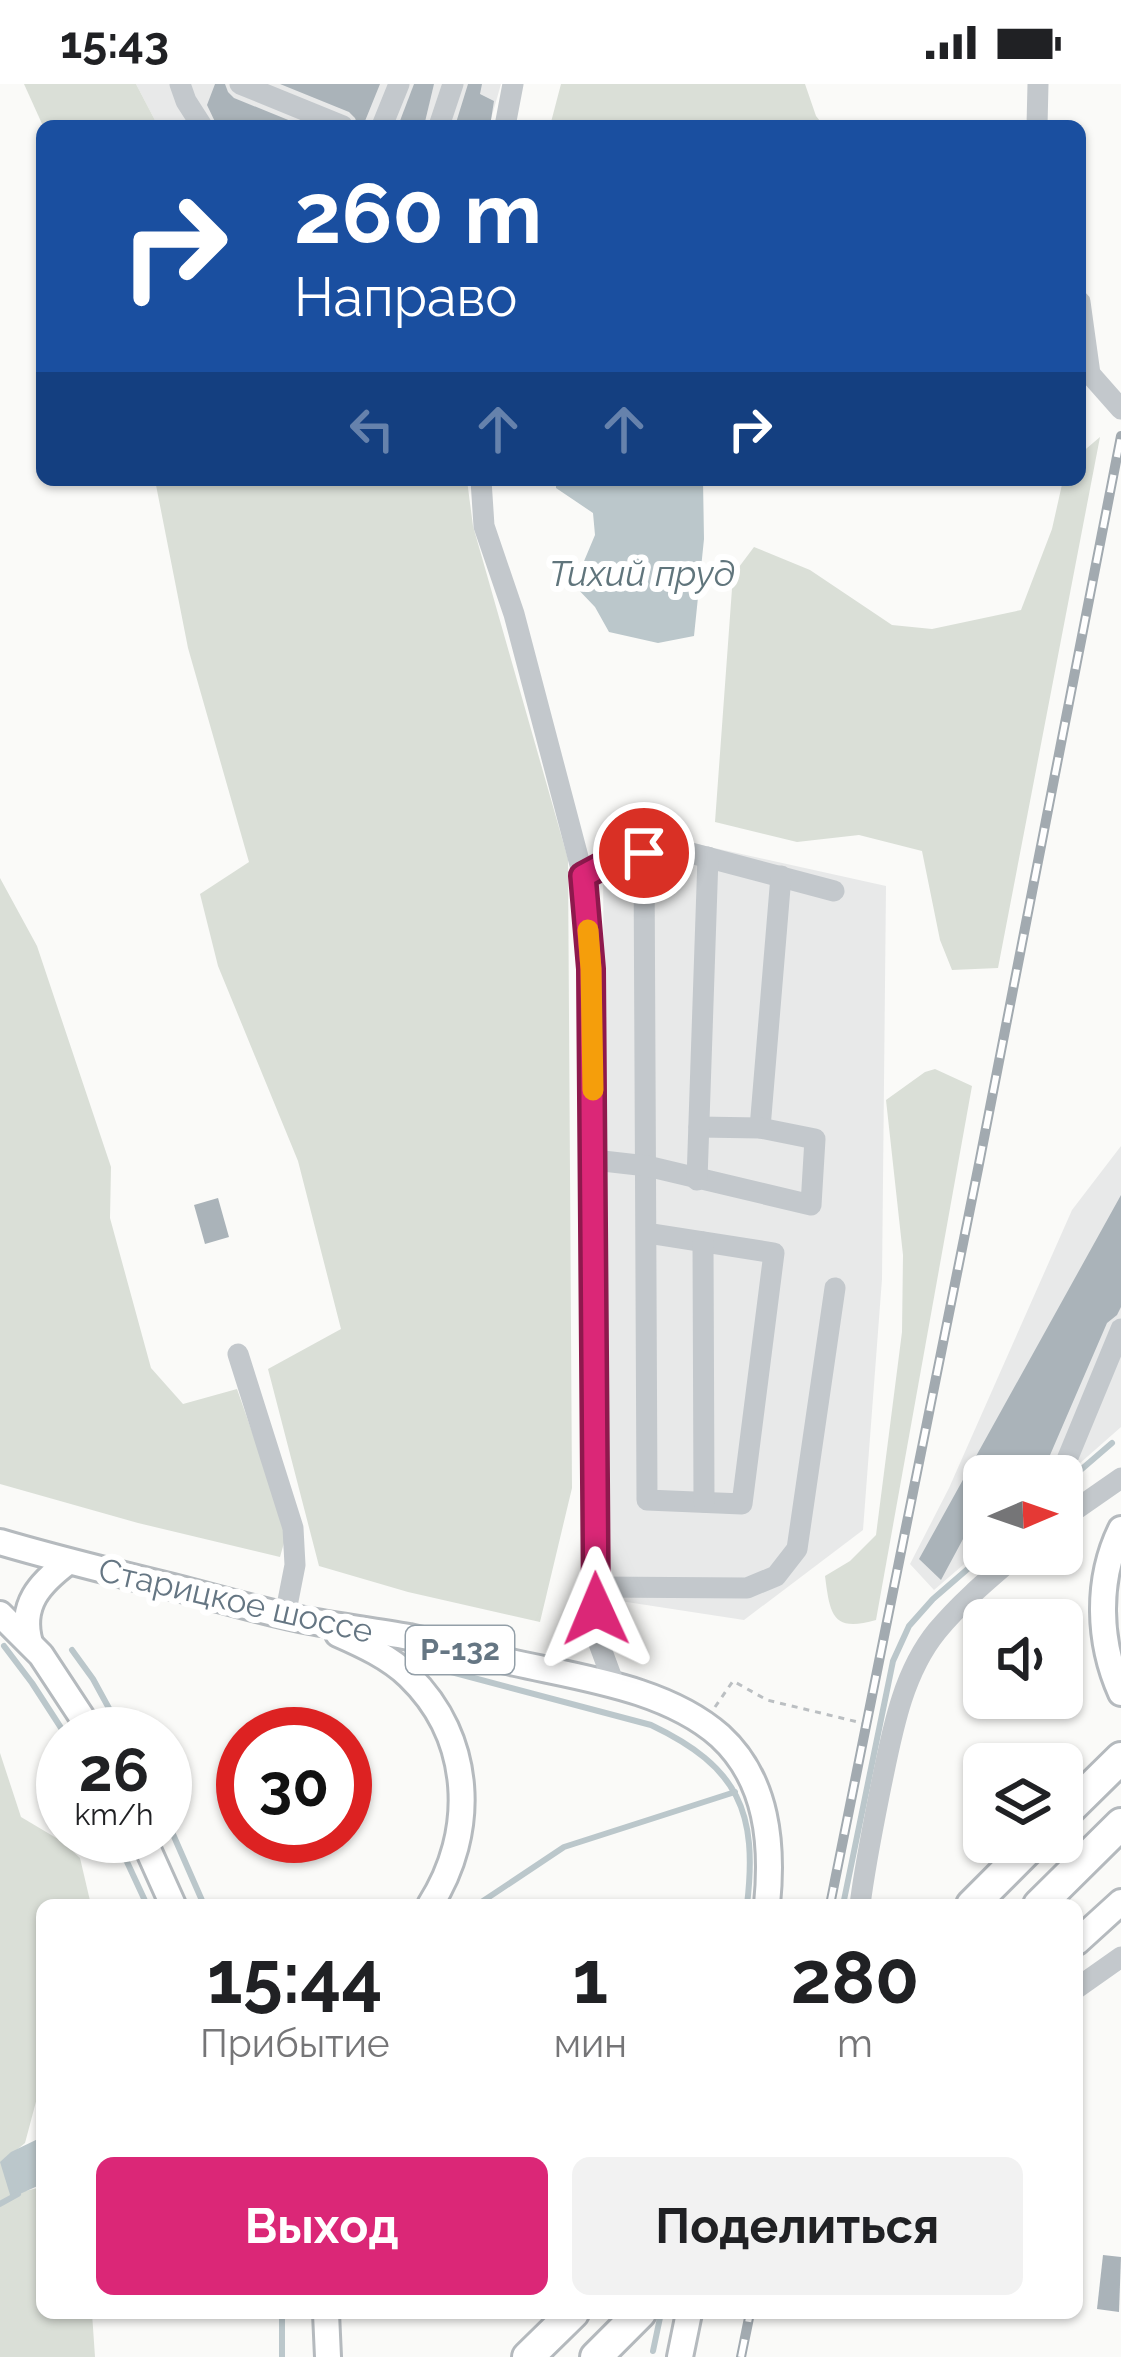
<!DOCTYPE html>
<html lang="ru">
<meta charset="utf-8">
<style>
:root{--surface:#fff;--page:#f2f2f2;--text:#202124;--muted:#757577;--accent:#db2777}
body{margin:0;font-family:Raleway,sans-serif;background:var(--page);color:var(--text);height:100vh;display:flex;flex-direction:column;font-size:45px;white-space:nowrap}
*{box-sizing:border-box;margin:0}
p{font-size:39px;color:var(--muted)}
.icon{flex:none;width:66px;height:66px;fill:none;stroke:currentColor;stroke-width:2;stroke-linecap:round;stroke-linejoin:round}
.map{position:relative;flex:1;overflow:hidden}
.panel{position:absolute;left:36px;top:1815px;width:1047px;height:420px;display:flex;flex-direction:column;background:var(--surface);border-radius:18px;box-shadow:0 3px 9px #0004}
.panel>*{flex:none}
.banner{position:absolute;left:36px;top:36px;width:1050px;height:366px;border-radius:18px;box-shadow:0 3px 9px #0004;background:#1a4fa0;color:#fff;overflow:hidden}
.needle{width:78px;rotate:88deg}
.controls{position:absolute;left:963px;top:1371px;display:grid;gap:24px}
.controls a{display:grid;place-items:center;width:120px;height:120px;border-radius:18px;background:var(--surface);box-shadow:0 3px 9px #0004;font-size:60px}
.speed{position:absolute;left:36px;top:1623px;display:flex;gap:24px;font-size:60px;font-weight:700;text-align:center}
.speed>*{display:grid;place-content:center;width:156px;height:156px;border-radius:50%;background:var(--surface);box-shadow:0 3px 9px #0004;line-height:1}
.speed small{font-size:30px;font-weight:400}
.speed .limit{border:18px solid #d22;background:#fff;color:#111}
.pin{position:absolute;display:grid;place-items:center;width:102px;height:102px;color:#fff;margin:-51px;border:6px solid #fff;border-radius:50%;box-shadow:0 3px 12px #0007}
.me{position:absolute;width:132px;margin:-66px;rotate:359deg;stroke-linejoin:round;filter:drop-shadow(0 0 9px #0008)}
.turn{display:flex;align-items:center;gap:42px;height:252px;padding:0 60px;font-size:54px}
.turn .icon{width:156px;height:156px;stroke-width:2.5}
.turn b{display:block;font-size:84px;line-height:102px}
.lanes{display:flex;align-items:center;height:114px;padding:0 60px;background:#0003;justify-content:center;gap:60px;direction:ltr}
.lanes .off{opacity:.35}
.eta{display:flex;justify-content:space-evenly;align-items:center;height:204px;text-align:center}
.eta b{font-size:72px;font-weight:700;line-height:84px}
.button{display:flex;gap:24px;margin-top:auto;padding:24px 60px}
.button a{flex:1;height:138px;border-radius:18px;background:var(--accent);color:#fff;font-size:48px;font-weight:700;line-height:138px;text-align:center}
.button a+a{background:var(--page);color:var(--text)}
.status{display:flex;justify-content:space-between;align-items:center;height:84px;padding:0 60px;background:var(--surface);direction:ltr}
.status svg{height:33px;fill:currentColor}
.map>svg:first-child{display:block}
.built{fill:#e8e9e9}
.green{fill:#dadfd7}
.water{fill:#bbc7cb}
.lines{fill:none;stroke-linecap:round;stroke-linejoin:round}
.stream{stroke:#bbc7cb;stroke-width:6}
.building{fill:#aab3b9}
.major-casing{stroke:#b5babe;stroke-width:30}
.highway-casing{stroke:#b4b9bd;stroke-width:36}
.path{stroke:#bbbfc2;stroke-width:3;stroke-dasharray:6 6;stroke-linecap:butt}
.minor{stroke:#c3c8cc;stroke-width:21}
.major{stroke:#fff;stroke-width:24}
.highway{stroke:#fff;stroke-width:30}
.rail-casing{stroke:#a2aab0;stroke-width:10}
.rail{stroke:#fff;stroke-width:6;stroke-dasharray:18;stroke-linecap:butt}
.route-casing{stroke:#8e194d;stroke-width:30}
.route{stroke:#db2777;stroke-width:21}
.slow{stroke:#f59e0b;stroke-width:21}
.labels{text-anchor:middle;stroke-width:12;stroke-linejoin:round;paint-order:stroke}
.shield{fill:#fff;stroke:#939fa8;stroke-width:3}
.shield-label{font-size:30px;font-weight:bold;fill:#657683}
.street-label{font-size:33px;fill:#657683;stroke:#fff}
.water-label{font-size:36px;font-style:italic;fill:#60757c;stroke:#fff}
</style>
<div class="status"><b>15:43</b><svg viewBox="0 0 49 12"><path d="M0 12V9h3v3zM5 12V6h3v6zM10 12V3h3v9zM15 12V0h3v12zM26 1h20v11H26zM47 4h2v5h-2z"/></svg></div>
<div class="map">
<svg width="1121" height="2273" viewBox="0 0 1121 2273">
<rect width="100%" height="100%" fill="#fafaf8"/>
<g class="built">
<polygon points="136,0 501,0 489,42 158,42"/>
<polygon points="665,753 886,802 882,1195 863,1446 744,1536 607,1515 603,770"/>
<polygon points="1121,1062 1121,1343 1062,1395 1062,1392 984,1392 984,1463 934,1506 910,1480 949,1404 1072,1126"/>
</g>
<g class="green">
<polygon points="24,0 136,0 158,42 43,42"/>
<polygon points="561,0 805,0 816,32 824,42 550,42"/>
<polygon points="1100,353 998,884 952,886 940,856 922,767 859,751 797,758 715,738 733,491 754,463 810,486 892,541 932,545 1021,526 1052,445 1063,396 1080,396 1080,370"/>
<polygon points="155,396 467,396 473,442 568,775 572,1404 540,1538 408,1508 319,1482 268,1285 341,1245 298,1077 218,882 200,810 249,778 188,564"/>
<polygon points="0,794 37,862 111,1083 110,1134 151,1284 183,1320 237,1305 287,1448 280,1473 138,1439 0,1400"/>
<path d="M935,985l37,17 -96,534c-44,13 -46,-6 -51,-44l25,-15 26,-26 26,-203 1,-77 -17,-155 39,-28z"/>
<polygon points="0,1669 21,1733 63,1758 80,1774 91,1821 42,1821 42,1995 25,2059 1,2079 21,2108 42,2103 42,2229 92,2229 95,2273 0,2273"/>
</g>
<g class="water">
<polygon points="556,396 703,396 704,455 694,552 658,559 609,548 595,523 574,501 595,451 593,429 556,404"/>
<polygon points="42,2053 42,2100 11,2114 0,2078 11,2068"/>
</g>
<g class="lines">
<g class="stream">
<polyline points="1062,1402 1112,1359"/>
<polyline points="4,1562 32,1599 65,1650"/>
<polyline points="72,1566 93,1595 123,1650"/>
<path d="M440,1585l211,56c88,42 107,87 96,180"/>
<polyline points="165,1732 204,1821"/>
<polyline points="115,1752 147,1821"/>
<polyline points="477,1821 564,1763 735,1708"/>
<polyline points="843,1821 893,1577 909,1542 933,1515 985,1470"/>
<polyline points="0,2120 18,2110"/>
<polyline points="467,2229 471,2230"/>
<polyline points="653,2267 661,2229"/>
<polyline points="282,2273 282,2229"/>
</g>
</g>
<g class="building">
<polygon points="215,0 225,0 228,8 234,14 303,42 217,42 207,21"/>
<polygon points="280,0 380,0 363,42 358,42 355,34 349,28"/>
<polygon points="414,0 434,0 424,42 398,42"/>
<polygon points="468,0 482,0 480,10 494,17 490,42 455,42"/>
<polygon points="1121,1111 1121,1223 1117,1231 1107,1239 1044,1385 1005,1378 997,1392 984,1392 984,1416 941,1496 919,1475"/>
<polygon points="218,1114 229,1153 205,1160 194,1121"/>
<polygon points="1103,2171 1121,2173 1119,2228 1097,2225"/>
</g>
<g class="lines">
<g class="major-casing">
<g id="major">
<path d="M1121,1445c-25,51 -23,113 0,164"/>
<path d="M0,1458c61,18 123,33 185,48 42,11 83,23 125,31 33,6 66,10 99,16 36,8 71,18 106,26 67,15 152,26 205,73 48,44 53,109 47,169"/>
<polyline points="0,1530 41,1571 93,1650"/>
<path d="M338,1550c25,11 51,23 71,42 64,62 68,156 21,229"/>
<path d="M30,1559c-11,-38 10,-60 38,-81"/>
<polyline points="142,1752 173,1821"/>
<polyline points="1077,1858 1121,1818"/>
<polyline points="326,2229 328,2273"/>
<polyline points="680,2273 689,2229"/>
</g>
</g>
<g class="highway-casing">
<g id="highway">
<polyline points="1062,1732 1121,1674"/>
<polyline points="972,1821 1035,1758"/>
<polyline points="1039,1821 1121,1740"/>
<polyline points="528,2273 573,2229"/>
<polyline points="596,2273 640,2229"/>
</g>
</g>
<polyline class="path" points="715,1623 733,1597 767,1616 870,1641"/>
<g class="minor">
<polyline points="180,0 186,17 202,42"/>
<polyline points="240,0 343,42"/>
<polyline points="382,42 399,0"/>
<polyline points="439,42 453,0"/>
<polyline points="505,42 513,0"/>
<polyline points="1037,42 1038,0"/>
<polyline points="1080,218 1090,290 1121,325"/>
<polyline points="481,396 484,442 514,530 583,792 591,885 592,1280 597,1554 614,1600"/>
<polyline points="644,769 647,1416 742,1420 774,1169 647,1149"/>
<polyline points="583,792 624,769 687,768 834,807"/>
<polyline points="760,1044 781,792"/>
<polyline points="594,1076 647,1082 811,1121 815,1055 760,1044 699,1043"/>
<polyline points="697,1096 708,773"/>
<polyline points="703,1158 704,1418"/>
<polyline points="238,1270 293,1444 295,1481 285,1532"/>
<polyline points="1066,1378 1121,1245"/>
<polyline points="1062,1435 1121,1394"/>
<polyline points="596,1503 747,1504 776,1492 797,1465 835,1204"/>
<path d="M860,1821c5,-40 13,-79 21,-119 11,-53 21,-112 56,-155 24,-29 53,-53 81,-77"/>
<polyline points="1077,1904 1121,1873"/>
</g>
<use href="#major" class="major"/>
<use href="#highway" class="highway"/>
<g class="rail-casing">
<g id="rail">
<polyline points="830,1821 978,1085 1121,352"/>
<polyline points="741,2273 750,2229"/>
</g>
</g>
<use href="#rail" class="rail"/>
</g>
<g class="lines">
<g class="route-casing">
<polyline id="route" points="596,1525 591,885 583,792 624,770 644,769"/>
</g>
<use href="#route" class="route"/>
<polyline class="slow" points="588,846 591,885 593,1006"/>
</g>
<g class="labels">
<rect class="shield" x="406" y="1542" width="108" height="48" rx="9"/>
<g class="shield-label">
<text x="460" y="1576">Р-132</text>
</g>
<g class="street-label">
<text transform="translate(236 1516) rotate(13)" y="12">Старицкое шоссе</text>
</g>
<g class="water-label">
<text x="642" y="502">Тихий пруд</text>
</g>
</g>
</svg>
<div class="controls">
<a><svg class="needle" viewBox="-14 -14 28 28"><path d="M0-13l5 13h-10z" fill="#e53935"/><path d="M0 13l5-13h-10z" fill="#757577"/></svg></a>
<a><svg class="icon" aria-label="sound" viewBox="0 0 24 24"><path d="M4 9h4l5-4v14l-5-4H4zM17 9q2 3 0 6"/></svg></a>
<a><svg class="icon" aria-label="layers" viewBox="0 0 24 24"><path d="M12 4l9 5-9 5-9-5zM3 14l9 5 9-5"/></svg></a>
</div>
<div class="speed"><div>26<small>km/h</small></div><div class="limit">30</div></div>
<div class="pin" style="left:644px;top:769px;background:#d93025"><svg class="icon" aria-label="arrive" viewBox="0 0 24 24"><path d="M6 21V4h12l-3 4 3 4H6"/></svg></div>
<svg class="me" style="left:596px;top:1525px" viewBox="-20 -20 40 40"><path d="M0-17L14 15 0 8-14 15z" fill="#db2777" stroke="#fff" stroke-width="4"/></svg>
<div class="banner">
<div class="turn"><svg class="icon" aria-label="right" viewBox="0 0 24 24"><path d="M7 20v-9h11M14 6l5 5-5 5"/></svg><div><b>260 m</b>Направо</div></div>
<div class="lanes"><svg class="icon off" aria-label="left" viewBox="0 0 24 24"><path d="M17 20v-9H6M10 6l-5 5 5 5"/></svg><svg class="icon off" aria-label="ahead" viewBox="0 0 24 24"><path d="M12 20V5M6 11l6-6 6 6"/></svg><svg class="icon off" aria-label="ahead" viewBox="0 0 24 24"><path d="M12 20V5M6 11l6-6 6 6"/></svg><svg class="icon" aria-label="right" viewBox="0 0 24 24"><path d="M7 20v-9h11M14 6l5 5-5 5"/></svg></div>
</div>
<section class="panel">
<div class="eta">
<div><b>15:44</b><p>Прибытие</p></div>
<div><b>1</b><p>мин</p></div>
<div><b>280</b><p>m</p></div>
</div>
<div class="button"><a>Выход</a><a>Поделиться</a></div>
</section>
</div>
